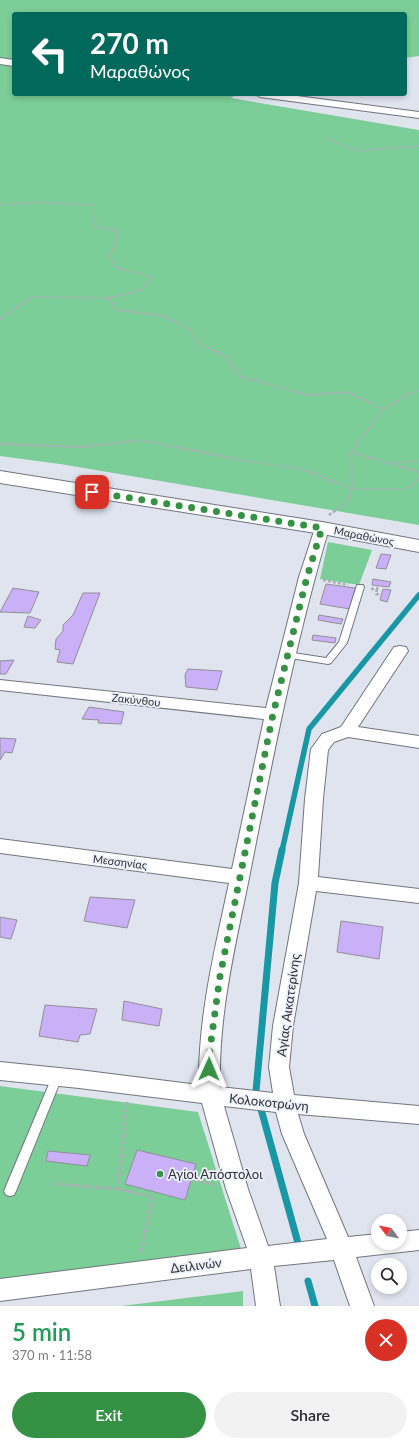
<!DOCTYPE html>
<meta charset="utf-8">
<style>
:root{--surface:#fff;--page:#f2f2f3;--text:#2b2b33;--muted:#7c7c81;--accent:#359244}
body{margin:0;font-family:Lato,sans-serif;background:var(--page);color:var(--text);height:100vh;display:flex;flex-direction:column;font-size:15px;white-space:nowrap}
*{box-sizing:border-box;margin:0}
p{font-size:13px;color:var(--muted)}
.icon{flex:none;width:22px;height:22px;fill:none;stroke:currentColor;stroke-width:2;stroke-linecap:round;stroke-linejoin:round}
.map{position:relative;height:1306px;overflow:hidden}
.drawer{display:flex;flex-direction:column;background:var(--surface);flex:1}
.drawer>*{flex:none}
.top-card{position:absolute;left:12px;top:12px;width:395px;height:84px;border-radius:4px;box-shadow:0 2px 6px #0003;background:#00695c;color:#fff;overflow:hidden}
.needle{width:26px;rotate:302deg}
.tools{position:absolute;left:371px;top:1214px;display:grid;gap:8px}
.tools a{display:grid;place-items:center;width:36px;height:36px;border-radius:50%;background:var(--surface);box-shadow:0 2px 6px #0003;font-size:20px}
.pin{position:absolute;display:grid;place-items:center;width:34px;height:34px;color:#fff;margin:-17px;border-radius:8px;box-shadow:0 2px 6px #0006}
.me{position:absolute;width:44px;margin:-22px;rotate:1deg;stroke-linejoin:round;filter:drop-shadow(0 0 3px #0008)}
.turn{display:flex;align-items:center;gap:14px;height:84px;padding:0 12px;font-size:18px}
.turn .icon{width:52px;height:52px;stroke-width:2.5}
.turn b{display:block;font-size:28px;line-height:34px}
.round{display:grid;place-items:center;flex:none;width:42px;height:42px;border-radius:21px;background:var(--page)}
.head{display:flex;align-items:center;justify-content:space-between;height:68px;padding:0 12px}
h1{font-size:24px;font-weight:600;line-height:30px;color:#1e9e55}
.cta{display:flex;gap:8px;margin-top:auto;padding:8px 12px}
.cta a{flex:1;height:46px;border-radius:24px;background:var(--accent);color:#fff;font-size:16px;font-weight:600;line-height:46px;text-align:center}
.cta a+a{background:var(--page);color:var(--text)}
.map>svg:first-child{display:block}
.green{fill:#7cce98}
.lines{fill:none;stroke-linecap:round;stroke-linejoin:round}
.stream-far1{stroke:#1897a4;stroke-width:5.5}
.stream{stroke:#1897a4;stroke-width:7}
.building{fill:#c9b0f7;stroke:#928f98}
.service-casing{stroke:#71757e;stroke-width:2}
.minor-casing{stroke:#71757e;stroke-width:2}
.primary-casing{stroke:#71757e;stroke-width:2}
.path-far3{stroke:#abaeb6;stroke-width:1.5;stroke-dasharray:2 1;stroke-linecap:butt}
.path-far2{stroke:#abaeb6;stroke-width:2;stroke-dasharray:2.5 1.5;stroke-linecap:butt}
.path-far1{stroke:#abaeb6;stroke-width:2.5;stroke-dasharray:3 2;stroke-linecap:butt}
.path{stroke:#abaeb6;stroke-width:3;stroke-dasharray:4 2.5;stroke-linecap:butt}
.service{fill:#fff;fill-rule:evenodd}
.minor{fill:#fff;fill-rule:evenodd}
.primary{fill:#fff;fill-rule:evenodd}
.route{stroke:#359244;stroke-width:7;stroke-dasharray:0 12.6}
.poi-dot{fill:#359244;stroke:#edf1fb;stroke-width:1.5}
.labels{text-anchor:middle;stroke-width:3.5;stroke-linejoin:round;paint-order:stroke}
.street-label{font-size:11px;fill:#303235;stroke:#edf1fb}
.near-street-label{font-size:13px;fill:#303235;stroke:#edf1fb}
.near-poi-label{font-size:13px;fill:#303235;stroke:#edf1fb;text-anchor:start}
</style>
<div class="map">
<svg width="419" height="1306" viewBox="0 0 419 1306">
<rect width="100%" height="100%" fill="#e0e4ee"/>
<g class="green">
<polygon points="0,0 419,0 419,56 405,58 405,14 14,14 14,94 238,94 231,98 419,130 419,525 60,464 0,456"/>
<polygon points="328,542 372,550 359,585 320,579"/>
<polygon points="0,1086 198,1112 241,1249 0,1279"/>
<polygon points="243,1291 243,1306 121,1306"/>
</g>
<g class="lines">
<polyline class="stream-far1" points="282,851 309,729 419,595"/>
<g class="stream">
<polyline points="282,850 275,883 256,1091 298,1243"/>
<polyline points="308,1281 315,1306"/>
</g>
</g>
<g class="building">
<polygon points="381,554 391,555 386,569 376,568"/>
<polygon points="373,579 391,582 389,587 372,585"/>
<polygon points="326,584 355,588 350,609 320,604"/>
<polygon points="13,588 39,592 30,613 0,612"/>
<polygon points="383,589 391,590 387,602 380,600"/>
<polygon points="83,593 100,593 73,664 57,662 60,650 55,649 56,639 63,631 63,625 73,615"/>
<polygon points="319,615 343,619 341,624 318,620"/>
<polygon points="28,616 41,620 35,628 24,627"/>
<polygon points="313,635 336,638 335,643 312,640"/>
<polygon points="14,660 6,674 0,674 0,661"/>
<polygon points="188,669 222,671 217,690 186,687 185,675"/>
<polygon points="89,707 124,712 121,724 98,723 99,720 82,719"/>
<polygon points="0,738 16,739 12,753 5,752 0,760"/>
<polygon points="90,897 135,900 127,928 84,921"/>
<polygon points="0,917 17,920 11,939 0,937"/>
<polygon points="341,921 383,927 379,959 337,952"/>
<polygon points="124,1001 162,1009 159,1026 122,1020"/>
<polygon points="45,1005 97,1009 90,1034 80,1035 78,1042 39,1036"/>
<polygon points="137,1150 196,1164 185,1200 125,1184"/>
<polygon points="48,1151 90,1155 87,1166 46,1161"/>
</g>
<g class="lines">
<g class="service-casing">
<g id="service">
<polygon points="357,585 363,585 364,587 347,643 331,663 328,664 284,657 283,655 284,653 287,652 326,658 339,642"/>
<polygon points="57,1073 61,1074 62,1077 16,1191 14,1195 10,1196 6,1195 4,1191 52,1077 53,1074"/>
</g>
</g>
<g class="minor-casing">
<g id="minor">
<polygon points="0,58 14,60 14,66 0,64"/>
<polygon points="255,94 282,94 419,112 419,118 260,97"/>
<path d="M322,524l5,1 2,3c-34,115 -57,233 -80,350 -14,69 -31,138 -29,209l53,6 -4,-26 4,-41 26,-143 6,-84 6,-50 11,-15 19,-7 53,-80 6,-1 6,1 2,4 -50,76 61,9v12l-71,-11 -14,5 -6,8 -5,49 -5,78 101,12v14l-103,-12 -23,135 -4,41 5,28 125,11v18l-121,-10 6,20 44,103 30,-3v9h22v-11l19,-2v20l-63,7 18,49h-24l-16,-46 -60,6 6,40h-24l-5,-37 -251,32v-22l247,-31 -21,-59 -24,-86 -123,-15 -79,-8v-18l79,8 120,15c-1,-69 16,-136 30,-202l-229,-30v-14l232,30 32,-150 -264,-29v-10l266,28 33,-131 16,-49 2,-3zM224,1106l52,6 6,22 45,105 -59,7 -20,-57z"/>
</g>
</g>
<g class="primary-casing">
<polygon id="primary" points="0,471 322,522 419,540 419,552 322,534 0,483"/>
</g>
<g class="path-far3">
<polyline points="327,139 358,151 419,146"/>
<polyline points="0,205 38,202 93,205 94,218"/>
</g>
<g class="path-far2">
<polyline points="94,217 94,226 117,230 118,238 109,256 117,268 152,277 142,290 108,298 118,310 163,316 190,329 197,343 224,355 241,377 309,395 347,392 384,409 412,392 419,391"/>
<polyline points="0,319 32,297 108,298"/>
<polyline points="384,409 351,452 419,472"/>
<polyline points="0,444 82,447 141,440 246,461 302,469 352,489 407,489 419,479"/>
<polyline points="393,463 419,461"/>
<polyline points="349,496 352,489 351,452"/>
</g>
<g class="path-far1">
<polyline points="329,515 346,503 350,495"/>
<polyline points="323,580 348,585"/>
<polyline points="371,589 377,589 378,586"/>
<polyline points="377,589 376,594 381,595"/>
</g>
<g class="path">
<polyline points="127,1102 118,1189 153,1197 141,1253"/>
<polyline points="191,1179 217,1185"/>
<polyline points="56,1184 118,1189"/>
</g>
<use href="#service" class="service"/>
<use href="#minor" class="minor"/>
<use href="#primary" class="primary"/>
</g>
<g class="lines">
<polyline class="route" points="92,492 322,528 307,577 273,714 220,976 209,1056 209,1069"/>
</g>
<circle class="poi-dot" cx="160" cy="1174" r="4"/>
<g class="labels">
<g class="street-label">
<text transform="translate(364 536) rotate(11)" y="4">Μαραθώνος</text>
<text transform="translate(136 700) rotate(6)" y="4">Ζακύνθου</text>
<text transform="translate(120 862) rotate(7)" y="4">Μεσσηνίας</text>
</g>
<g class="near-street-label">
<text transform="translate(288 1005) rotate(-82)" y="5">Αγίας Αικατερίνης</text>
<text transform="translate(269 1102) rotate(6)" y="5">Κολοκοτρώνη</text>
<text transform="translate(196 1265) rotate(-7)" y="5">Δειλινών</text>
</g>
<g class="near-poi-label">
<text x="168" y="1179">Αγίοι Απόστολοι</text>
</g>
</g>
</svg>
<div class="tools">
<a><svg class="needle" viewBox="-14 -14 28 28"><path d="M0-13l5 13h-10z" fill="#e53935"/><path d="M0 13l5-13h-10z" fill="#7c7c81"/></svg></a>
<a><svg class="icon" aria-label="search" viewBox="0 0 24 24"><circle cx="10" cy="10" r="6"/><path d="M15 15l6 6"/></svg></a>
</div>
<div class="pin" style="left:92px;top:492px;background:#d93025"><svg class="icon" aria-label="arrive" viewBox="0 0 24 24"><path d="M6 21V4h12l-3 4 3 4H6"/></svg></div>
<svg class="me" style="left:209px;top:1069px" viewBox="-20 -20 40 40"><path d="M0-17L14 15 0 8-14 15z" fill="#359244" stroke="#fff" stroke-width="4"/></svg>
<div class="top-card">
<div class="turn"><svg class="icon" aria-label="left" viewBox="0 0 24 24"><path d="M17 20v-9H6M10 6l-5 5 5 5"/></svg><div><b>270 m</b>Μαραθώνος</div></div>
</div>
</div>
<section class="drawer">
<div class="head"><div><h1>5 min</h1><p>370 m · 11:58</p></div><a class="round" style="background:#d93025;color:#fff"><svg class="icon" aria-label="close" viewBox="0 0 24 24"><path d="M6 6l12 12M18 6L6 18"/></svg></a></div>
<div class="cta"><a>Exit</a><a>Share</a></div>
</section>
